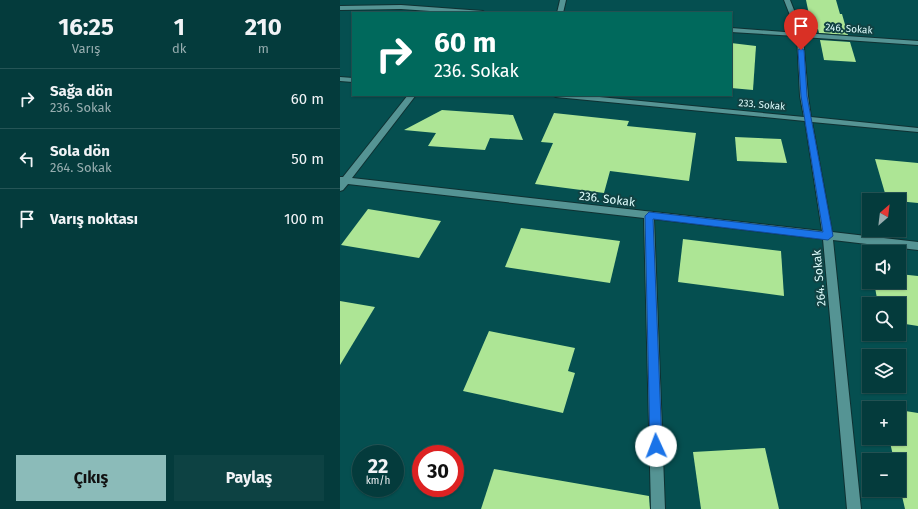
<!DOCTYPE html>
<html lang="tr">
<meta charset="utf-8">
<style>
:root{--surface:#043b3c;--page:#0d4243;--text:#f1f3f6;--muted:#97adaf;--line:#255556;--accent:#8bbbb9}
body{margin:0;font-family:"Fira Sans",sans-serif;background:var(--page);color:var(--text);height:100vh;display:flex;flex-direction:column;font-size:15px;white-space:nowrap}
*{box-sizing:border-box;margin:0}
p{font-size:13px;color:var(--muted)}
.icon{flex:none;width:22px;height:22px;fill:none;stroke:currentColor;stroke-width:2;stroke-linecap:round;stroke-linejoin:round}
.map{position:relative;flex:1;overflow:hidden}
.drawer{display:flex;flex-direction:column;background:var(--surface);width:340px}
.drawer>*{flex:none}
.hud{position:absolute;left:12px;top:12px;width:380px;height:84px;border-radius:0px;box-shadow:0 1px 3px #0004,0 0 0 1px var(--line);background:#00695c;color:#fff;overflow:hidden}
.needle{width:26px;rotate:28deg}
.fabs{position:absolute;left:522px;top:193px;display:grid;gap:8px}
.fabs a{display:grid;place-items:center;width:44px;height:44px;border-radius:0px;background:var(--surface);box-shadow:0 1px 3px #0004,0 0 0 1px var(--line);font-size:20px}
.speed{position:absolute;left:12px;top:445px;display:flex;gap:8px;font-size:20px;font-weight:700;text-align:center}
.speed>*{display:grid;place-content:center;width:52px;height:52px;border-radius:50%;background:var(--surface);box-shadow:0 1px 3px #0004,0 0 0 1px var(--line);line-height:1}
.speed small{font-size:10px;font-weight:400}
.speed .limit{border:6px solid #d22;background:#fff;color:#111}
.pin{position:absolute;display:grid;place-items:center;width:34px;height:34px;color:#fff;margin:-41px -17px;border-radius:50% 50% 50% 0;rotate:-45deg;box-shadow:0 0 4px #0007}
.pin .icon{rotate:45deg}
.me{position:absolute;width:44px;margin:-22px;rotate:358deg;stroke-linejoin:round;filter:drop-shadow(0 0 3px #0008)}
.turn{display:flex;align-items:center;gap:14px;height:84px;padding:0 16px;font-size:18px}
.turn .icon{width:52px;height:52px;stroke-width:2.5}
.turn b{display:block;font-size:28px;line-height:34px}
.eta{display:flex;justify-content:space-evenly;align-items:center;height:68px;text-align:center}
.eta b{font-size:24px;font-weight:700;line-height:28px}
.cta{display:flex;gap:8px;margin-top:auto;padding:8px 16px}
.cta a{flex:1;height:46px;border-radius:0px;background:var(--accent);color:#111;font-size:16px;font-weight:700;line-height:46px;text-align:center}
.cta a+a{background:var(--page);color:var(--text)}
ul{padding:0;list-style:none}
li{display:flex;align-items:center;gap:12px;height:60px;padding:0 16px;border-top:1px solid var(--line)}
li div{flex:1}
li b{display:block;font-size:15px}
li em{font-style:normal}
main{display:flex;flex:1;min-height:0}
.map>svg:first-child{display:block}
.building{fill:#ade595}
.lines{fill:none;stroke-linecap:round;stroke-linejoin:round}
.minor-casing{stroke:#0f3132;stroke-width:2}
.minor{fill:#559494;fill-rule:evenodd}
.route{fill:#1a73e8;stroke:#114b97}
.labels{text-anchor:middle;stroke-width:4;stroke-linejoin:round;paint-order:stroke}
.far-street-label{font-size:10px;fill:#dcfbfb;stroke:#114243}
.street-label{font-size:12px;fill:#dcfbfb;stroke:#114243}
</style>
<main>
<section class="drawer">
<div class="eta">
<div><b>16:25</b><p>Varış</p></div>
<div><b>1</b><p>dk</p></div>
<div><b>210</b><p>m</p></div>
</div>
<ul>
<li><svg class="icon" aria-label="right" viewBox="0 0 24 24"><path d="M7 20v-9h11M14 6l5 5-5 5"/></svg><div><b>Sağa dön</b><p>236. Sokak</p></div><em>60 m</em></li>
<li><svg class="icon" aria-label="left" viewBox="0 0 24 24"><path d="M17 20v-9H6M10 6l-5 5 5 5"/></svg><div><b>Sola dön</b><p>264. Sokak</p></div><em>50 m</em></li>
<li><svg class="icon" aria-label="arrive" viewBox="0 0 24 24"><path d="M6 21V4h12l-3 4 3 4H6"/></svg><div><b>Varış noktası</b></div><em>100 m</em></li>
</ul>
<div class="cta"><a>Çıkış</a><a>Paylaş</a></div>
</section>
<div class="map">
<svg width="578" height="509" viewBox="0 0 578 509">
<rect width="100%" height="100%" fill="#054f50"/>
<g class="building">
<polygon points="466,0 496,0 500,14 502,14 508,35 479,33 478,29 472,29"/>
<polygon points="480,40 510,42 516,62 484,60"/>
<polygon points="391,43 416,46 413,90 391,88"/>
<polygon points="102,110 173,115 183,140 150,138 145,150 88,146 96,133 64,130"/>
<polygon points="214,113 289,121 287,126 356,133 349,181 270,171 264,193 195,184 213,143 201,142"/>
<polygon points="395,137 441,139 447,163 397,161"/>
<polygon points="535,159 578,163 578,203 547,200"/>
<polygon points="28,209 101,221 79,258 1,245"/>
<polygon points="181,228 280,241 270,283 165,267"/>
<polygon points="343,239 441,251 444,296 338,282"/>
<polygon points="559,274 578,276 578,326 559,323 559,304 538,304 534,282 559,282"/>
<polygon points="0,301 35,307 0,365"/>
<polygon points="149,331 235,348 228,371 235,373 223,413 123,391"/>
<polygon points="559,410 578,413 578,509 565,509 559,483 559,460 554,460 549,438 559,438"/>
<polygon points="425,448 439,509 361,509 353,452"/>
<polygon points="154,469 309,496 310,509 141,509"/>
</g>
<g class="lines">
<g class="minor-casing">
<g id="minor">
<polygon points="220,0 226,0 223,13 217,13"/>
<polygon points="444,0 450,0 463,33 578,41 578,45 463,37 468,96 471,117 578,128 578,132 472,122 492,232 578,242 578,250 493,240 521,509 507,509 483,239 314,219 325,509 311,509 304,218 8,184 3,190 0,191 0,177 3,177 68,95 76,95 12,178 482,231 465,121 216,97 212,95 239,95 464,117 460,96 457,36 391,32 391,28 457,33"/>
<polygon points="61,5 143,11 146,13 119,13 61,9 0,10 0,6"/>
<polygon points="0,77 13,78 13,82 0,81"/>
</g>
</g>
<use href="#minor" class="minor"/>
</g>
<polygon class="route" points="461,48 464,50 467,96 493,236 488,240 313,219 322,446 320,451 316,452 311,451 310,446 305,216 309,212 483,232 461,96 458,50"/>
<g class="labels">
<g class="far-street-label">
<text transform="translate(509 28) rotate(4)" y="4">246. Sokak</text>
<text transform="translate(422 104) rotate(5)" y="4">233. Sokak</text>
</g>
<g class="street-label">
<text transform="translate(267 199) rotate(7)" y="4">236. Sokak</text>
<text transform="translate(479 278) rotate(-95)" y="4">264. Sokak</text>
</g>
</g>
</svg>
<div class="fabs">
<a><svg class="needle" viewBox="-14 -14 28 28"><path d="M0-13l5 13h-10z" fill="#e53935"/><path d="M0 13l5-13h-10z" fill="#97adaf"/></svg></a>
<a><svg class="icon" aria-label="sound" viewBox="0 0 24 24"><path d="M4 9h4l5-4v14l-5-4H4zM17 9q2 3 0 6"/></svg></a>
<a><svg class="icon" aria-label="search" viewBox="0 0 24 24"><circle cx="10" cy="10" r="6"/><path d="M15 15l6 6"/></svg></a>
<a><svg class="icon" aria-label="layers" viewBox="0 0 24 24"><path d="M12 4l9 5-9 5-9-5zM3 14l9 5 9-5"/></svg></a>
<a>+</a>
<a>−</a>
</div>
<div class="speed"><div>22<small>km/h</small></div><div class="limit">30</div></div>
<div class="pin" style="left:461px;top:50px;background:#d93025"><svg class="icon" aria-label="arrive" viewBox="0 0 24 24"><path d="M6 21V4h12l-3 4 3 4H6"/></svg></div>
<svg class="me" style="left:316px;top:446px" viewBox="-20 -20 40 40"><circle r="19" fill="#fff"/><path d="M0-13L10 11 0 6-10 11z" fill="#1a73e8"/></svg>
<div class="hud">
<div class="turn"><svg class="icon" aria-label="right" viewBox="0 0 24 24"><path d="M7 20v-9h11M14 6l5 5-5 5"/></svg><div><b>60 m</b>236. Sokak</div></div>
</div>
</div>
</main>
